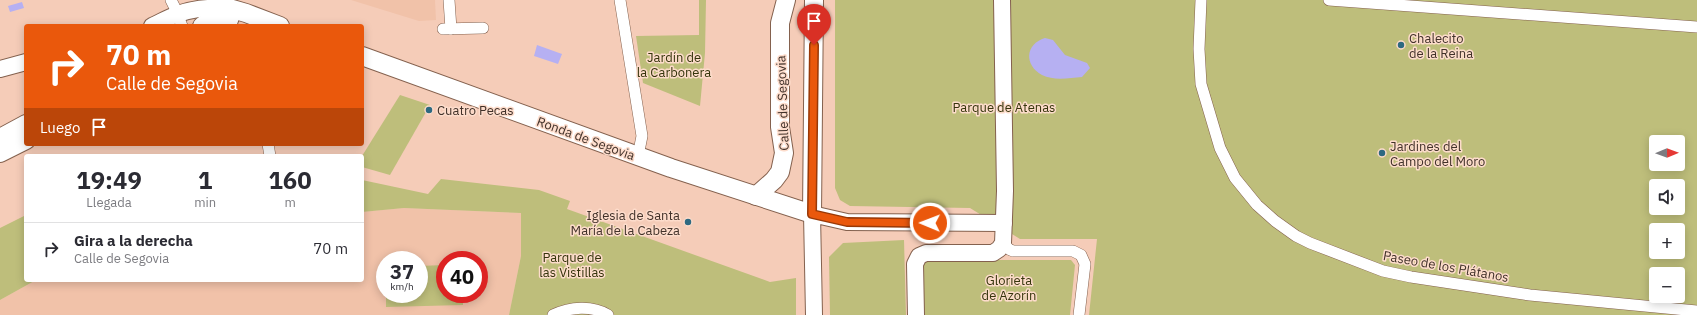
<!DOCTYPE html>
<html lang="es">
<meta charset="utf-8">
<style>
:root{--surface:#fff;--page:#f2f2f3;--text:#2b2b33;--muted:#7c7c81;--line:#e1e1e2}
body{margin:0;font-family:"IBM Plex Sans",sans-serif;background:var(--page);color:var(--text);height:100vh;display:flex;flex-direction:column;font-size:15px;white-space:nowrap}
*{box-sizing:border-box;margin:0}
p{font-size:13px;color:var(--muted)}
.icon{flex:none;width:22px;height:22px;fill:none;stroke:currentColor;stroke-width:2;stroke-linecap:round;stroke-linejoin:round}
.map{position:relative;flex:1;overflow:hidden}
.panel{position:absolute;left:24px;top:154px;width:340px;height:128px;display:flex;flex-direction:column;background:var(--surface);border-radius:4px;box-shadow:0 2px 10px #0003}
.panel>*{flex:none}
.banner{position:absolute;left:24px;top:24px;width:340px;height:122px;border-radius:4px;box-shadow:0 2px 10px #0003;background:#ea580c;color:#fff;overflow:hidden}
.needle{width:26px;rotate:89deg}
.tools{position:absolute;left:1649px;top:135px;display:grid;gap:8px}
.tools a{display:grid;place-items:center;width:36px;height:36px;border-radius:4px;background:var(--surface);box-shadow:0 2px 10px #0003;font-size:20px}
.speed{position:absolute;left:376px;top:251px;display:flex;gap:8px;font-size:20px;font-weight:700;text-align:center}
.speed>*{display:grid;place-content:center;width:52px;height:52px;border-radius:50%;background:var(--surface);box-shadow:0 2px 10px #0003;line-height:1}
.speed small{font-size:10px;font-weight:400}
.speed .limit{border:6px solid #d22;background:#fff;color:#111}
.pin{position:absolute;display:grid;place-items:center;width:34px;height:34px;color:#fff;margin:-41px -17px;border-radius:50% 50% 50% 0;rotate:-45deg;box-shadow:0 0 4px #0007}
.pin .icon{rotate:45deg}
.me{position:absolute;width:44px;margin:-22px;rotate:271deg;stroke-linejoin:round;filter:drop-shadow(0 0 3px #0008)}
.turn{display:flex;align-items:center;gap:14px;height:84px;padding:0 16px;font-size:18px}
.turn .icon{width:52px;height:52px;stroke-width:2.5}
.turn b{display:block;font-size:28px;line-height:34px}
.then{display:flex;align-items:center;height:38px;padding:0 16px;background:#0003;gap:8px;font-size:15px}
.eta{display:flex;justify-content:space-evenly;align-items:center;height:68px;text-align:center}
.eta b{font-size:24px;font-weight:800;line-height:28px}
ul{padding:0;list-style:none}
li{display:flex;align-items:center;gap:12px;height:52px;padding:0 16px;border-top:1px solid var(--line)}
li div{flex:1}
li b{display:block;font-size:15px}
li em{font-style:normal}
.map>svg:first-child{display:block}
.built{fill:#f1c2a9;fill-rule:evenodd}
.green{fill:#bebe7b;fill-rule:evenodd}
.water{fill:#b6b0f2}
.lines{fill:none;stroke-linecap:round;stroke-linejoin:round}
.street-casing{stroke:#84614e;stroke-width:12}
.secondary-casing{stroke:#84614e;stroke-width:18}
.primary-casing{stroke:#84614e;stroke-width:20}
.street{stroke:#fff;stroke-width:11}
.secondary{stroke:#fff;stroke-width:16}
.primary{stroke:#fff;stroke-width:18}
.route-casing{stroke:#983908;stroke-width:10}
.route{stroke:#ea580c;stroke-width:7}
.poi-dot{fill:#2e6981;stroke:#fddccb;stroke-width:1.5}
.labels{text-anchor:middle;stroke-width:3;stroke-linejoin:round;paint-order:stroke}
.poi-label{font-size:13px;fill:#413129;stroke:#fddccb;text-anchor:start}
.park-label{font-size:13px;fill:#35340b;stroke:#fddccb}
.street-label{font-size:13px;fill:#413129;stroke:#fddccb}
</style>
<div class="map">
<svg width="1697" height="315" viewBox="0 0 1697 315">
<rect width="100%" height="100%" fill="#f5ccb8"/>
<g class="built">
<polygon points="351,0 435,0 436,20 419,21"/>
<path d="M404,208l118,5 -1,43 -12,59h-509v-15l36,-20h326v-68zM385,260h34v34h-34zM445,260h34v34h-34z"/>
</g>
<g class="green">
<polygon points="699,0 706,0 705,53 700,106 643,83 636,36 699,35"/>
<path d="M835,0h862v315h-608l8,-76h-77l-50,-31 -120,-2 -10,-6 -5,-12zM1656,142h22v22h-22zM1656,186h22v22h-22zM1656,230h22v22h-22zM1656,274h22v22h-22z"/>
<polygon points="400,95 430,105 390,175 362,167 362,156"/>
<polygon points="441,179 539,190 570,201 567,209 770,282 796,278 796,315 509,315 521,256 521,213 404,208 362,212 362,180 428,194"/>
<polygon points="26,215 26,280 36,280 0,300 0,228"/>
<polygon points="904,240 906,315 830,315 829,257 843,243"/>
<polygon points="924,260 1071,260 1075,265 1070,315 923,315 921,263"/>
<polygon points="445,265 445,294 463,294 463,305 386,307 386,294 419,294 419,266"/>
</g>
<g class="water">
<polygon points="22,2 24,8 10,12 8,6"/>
<path d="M1045,38l8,2 12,15 22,8 3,5 -8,9c-13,1 -28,4 -40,-2 -18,-10 -17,-31 3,-37z"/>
<polygon points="537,45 562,54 558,64 534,56"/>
</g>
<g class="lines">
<g class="street-casing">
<g id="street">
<polyline points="171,0 175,8 182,26"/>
<polyline points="449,0 451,29"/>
<polyline points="620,0 642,136 638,156"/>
<polyline points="1201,0 1199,49 1201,84 1220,148 1235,178 1257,205 1275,221 1296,236 1310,243 1383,271 1411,277 1530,295 1697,311"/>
<polyline points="1329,0 1697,27"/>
<polyline points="443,29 483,28"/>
<polyline points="268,144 270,156"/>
<path d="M1004,236c1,8 1,12 9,15h60l8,4 4,9 -6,51"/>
<path d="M553,315c17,-8 39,-10 55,0"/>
</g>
</g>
<g class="secondary-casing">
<g id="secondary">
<path d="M152,26c9,-4 17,-9 26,-12 16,-6 34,-7 51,-6"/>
<polyline points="228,26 231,17 229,8"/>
<polyline points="0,69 26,62"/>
<polyline points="814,315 812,214 847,222 1004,223"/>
<polyline points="916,315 915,264 919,256 926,253 993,253 999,249 1003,243 1005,191 1002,0"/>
</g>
</g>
<g class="primary-casing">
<g id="primary">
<polyline points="202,26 229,8 246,13 280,26"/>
<polyline points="362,56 671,168 812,214 814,0"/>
<polyline points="0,138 26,124"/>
<polyline points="0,153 26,140"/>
<polyline points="756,196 774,180 780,172 784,153 780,127 780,23 786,0"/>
</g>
</g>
<use href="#street" class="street"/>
<use href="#secondary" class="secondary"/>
<use href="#primary" class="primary"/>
</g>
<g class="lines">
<g class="route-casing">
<polyline id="route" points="814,45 812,214 847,222 930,223"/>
</g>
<use href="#route" class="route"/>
</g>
<g class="poi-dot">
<circle cx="1401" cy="45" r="4"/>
<circle cx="429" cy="110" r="4"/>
<circle cx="1382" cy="153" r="4"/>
<circle cx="688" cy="222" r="4"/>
</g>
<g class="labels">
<g class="poi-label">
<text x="1409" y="43">Chalecito<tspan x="1409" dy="15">de la Reina</tspan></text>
<text x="437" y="115">Cuatro Pecas</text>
<text x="1390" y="151">Jardines del<tspan x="1390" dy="15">Campo del Moro</tspan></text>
<text x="680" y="220" text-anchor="end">Iglesia de Santa<tspan x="680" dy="15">María de la Cabeza</tspan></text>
</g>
<g class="park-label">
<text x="674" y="62">Jardín de<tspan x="674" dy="15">la Carbonera</tspan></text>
<text x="1004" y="112">Parque de Atenas</text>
<text x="572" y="262">Parque de<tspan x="572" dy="15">las Vistillas</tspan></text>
<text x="1009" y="285">Glorieta<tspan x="1009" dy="15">de Azorín</tspan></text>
</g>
<g class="street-label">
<text transform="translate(782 103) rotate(-92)" y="5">Calle de Segovia</text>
<text transform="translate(586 138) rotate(20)" y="5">Ronda de Segovia</text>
<text transform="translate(1446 266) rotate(10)" y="5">Paseo de los Plátanos</text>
</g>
</g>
</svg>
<div class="tools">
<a><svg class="needle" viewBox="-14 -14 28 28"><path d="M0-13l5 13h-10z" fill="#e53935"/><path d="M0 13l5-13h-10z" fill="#7c7c81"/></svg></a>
<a><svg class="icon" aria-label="sound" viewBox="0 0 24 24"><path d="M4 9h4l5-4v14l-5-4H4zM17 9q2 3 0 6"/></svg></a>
<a>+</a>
<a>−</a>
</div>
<div class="speed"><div>37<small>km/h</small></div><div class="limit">40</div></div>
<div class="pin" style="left:814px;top:45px;background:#d93025"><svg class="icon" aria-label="arrive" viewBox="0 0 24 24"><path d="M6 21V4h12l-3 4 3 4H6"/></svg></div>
<svg class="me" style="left:930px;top:223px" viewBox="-20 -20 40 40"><circle r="17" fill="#ea580c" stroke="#fff" stroke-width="3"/><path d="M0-11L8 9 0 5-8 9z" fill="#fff"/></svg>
<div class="banner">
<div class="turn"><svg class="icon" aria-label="right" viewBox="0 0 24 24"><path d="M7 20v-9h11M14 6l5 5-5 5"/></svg><div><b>70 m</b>Calle de Segovia</div></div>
<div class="then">Luego<svg class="icon" aria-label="arrive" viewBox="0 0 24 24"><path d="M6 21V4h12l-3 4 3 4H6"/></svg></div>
</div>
<section class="panel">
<div class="eta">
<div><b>19:49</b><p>Llegada</p></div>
<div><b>1</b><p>min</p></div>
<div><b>160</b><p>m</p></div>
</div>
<ul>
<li><svg class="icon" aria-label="right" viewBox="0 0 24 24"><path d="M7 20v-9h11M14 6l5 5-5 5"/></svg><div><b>Gira a la derecha</b><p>Calle de Segovia</p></div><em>70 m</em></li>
</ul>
</section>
</div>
